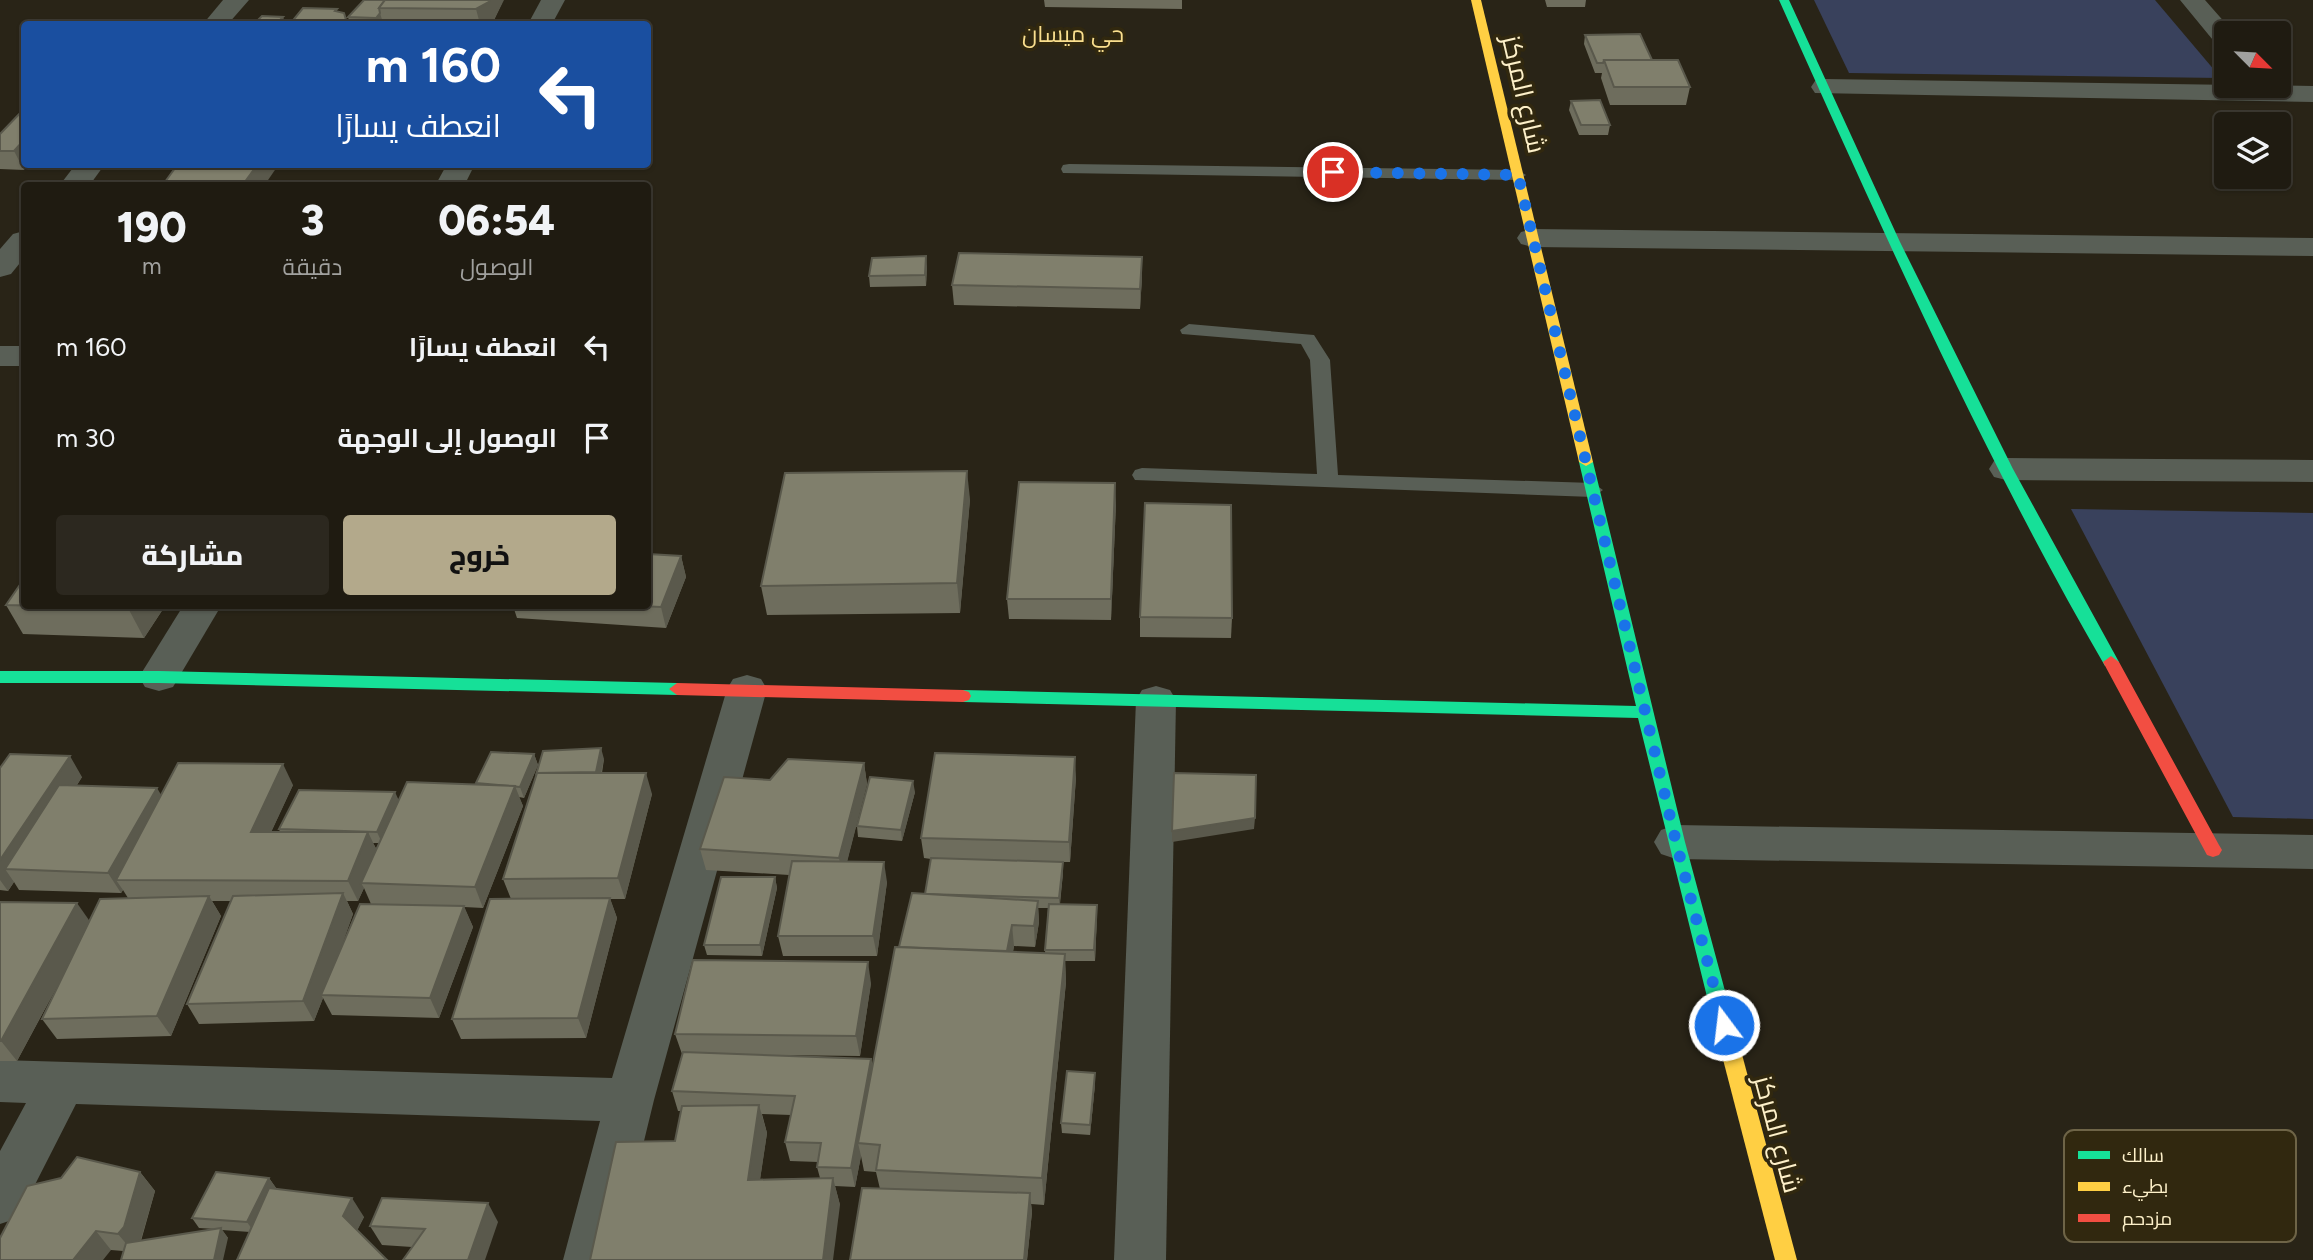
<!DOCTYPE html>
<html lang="ar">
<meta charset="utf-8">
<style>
:root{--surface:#1f1b11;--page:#2c281f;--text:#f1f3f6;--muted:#a1a19f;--line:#3c3931;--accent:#b3a98b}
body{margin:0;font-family:Figtree,Cairo,sans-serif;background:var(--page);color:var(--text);direction:rtl;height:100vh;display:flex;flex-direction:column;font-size:26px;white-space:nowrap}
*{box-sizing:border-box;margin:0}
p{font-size:23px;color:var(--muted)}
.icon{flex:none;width:38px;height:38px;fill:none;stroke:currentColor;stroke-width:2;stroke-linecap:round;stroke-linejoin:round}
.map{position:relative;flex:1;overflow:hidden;direction:ltr}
.sheet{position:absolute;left:21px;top:182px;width:630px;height:427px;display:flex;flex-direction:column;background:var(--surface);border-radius:7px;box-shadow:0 2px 5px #0004,0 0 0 2px var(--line);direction:rtl}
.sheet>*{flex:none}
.hud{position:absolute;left:21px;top:21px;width:630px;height:147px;border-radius:7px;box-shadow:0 2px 5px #0004,0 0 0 2px var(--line);direction:rtl;background:#1a4fa0;color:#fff;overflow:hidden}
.needle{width:46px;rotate:114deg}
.tools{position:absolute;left:2214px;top:21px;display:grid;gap:14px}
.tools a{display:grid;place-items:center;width:77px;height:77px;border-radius:7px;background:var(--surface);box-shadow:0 2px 5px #0004,0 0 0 2px var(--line);font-size:35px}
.pin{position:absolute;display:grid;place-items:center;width:60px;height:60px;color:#fff;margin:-30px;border:4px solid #fff;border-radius:50%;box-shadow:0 2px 7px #0007}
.me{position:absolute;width:77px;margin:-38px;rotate:345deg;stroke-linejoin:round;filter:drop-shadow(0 0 5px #0008)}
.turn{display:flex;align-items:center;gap:24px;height:147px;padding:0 35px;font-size:32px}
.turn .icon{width:91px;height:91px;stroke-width:2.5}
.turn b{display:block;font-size:49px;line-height:60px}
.eta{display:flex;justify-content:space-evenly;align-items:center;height:119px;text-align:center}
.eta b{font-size:42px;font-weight:800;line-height:49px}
.button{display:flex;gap:14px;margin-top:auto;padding:14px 35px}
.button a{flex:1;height:80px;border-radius:7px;background:var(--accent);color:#111;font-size:28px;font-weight:800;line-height:80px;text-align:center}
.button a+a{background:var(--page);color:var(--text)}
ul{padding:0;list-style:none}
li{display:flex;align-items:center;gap:21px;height:91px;padding:0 35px}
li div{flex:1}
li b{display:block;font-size:26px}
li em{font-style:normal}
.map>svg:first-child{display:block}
.green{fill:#39415c}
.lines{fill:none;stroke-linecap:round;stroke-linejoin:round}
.lane{fill:#595f56;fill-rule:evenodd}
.street{fill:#595f56;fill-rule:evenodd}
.fast{fill:#16e098;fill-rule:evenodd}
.slow{fill:#ffcf43;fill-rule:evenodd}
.jam{fill:#f24e42;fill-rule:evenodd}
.wall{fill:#6e6d5d;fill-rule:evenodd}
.shaded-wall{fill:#5a594c}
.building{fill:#807f6c;stroke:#5a594c;stroke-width:2}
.route{stroke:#1a73e8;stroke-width:12;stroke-dasharray:0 21.6}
.labels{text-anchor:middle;stroke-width:7;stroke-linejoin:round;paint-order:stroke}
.far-neighbourhood-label{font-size:23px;fill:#fadf8e;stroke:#31280f}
.street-label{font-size:26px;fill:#fdf0c9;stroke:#31280f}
.key{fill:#31280f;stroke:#6e6447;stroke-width:2}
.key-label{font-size:19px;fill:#fdf0c9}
</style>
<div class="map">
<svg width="2313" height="1260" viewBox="0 0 2313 1260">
<rect width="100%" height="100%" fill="#292417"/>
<g class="green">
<polygon points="1814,0 2155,0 2221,78 1849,73"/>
<polygon points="2071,509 2313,513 2313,819 2233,817"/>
</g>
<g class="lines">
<g class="lane">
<polygon points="1069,164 1518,170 1526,175 1518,180 1063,173 1061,169 1063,165"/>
<polygon points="1189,324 1314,335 1330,360 1338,475 1593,483 1603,490 1593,497 1135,480 1132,475 1135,470 1142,468 1317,474 1310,360 1301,344 1182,334 1180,330"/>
</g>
<g class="street">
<polygon points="223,0 249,0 228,24 203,24"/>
<polygon points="541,0 565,0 552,24 528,24"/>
<polygon points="2180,0 2205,0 2234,33 2226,33 2226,48 2217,45"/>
<polygon points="1824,79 2313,86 2313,102 1815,93 1811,87 1815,81"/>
<polygon points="76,164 105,164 89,186 59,186"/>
<polygon points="447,164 475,164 464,186 435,186"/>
<polygon points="1532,229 2313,238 2313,256 1532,247 1521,244 1517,238 1521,232"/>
<polygon points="24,231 24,258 11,274 0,277 0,249 13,234"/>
<rect x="0" y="346" width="24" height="20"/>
<polygon points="2006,458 2313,460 2313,482 2006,480 1994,477 1989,469 1994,461"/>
<polygon points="183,606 221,606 173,687 159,691 145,687 139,677"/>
<polygon points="747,675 761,679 767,689 654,1100 615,1260 563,1260 600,1121 76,1104 18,1218 0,1224 0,1151 26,1103 0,1102 0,1060 612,1078 727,689 733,679"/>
<polygon points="1156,686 1170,690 1176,700 1166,1260 1114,1260 1136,700 1142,690"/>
<polygon points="1676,825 2313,835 2313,869 1676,859 1661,854 1654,842 1661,830"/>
</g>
<g class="fast">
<path d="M1779,0h10l111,242 113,227 106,193 -2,4h-12c-124,-214 -225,-441 -326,-666z"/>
<polygon points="1586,458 1593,462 1685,842 1732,1017 1729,1023 1722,1025 1715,1023 1712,1017 1638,718 963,702 957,700 955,696 957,692 963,690 1636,706 1579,462"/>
<polygon points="0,671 159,671 677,683 685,689 677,695 159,683 0,683"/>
</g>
<g class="slow">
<polygon points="1471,0 1481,0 1593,462 1586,466 1579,462"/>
<polygon points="1722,1009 1729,1011 1732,1017 1797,1260 1775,1260 1712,1017 1715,1011"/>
</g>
<g class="jam">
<polygon points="2111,656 2119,662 2219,845 2222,850 2219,855 2213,857 2207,855 2103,662"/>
<polygon points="677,683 963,690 969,692 971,696 969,700 963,702 677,695 669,689"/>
</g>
</g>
<g class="wall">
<polygon points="364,0 502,3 494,20 485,24 384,24 383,23 381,24 290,24 338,12 346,20 349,20 348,17"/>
<polygon points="1044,0 1182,0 1182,9 1045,7"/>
<polygon points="1545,0 1586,0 1585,7 1547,7"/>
<polygon points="1585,35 1652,60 1690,87 1686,105 1610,105 1601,78 1602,73 1595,73 1584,44"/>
<polygon points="1571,101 1610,125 1608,135 1579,135 1569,110"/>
<polygon points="24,109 24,170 0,169 0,134"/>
<polygon points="178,164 264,186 166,186 165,182"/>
<polygon points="927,266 926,286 870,287 869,276"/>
<polygon points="1142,277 1140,309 954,305 952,285"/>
<polygon points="970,499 960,613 767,615 761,586"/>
<polygon points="1116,503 1111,620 1009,619 1007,599"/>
<polygon points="681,556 686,577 666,628 517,618 513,606 648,606"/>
<polygon points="6,605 165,606 144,638 23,634"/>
<polygon points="1140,617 1232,618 1231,638 1140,637"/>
<path d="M534,754l4,11 -14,33 -5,-1 4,9 -40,102 -19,-1 9,20 -34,91 -107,-3 -9,-17 -9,23 -115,3 -12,-20 44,-103h-19l9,15 -50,120 -114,3 -15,-20 25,-51 -50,93h-17v-159l89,19 39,-23 -5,-8 -2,3 -102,-3 -5,-8 -6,9 -8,-1v-122l82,9 -5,8 84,10 132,-10 -22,47h9l-1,-3 120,-29 77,-16zM373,843h7l-3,7zM364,888l7,16 -32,49 14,-39 -6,-13h11z"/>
<polygon points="604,759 602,773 652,794 625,899 610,899 617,918 586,1038 461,1039 452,1019 511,899 503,879"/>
<polygon points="864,763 867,784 847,861 887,882 877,956 783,956 778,936 789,875 706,870 700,849 770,780"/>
<path d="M1076,777l-6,85h-15l8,11 -3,31 37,12 -2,45h-30l1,21 -22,223 -13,-1 1,8 -5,48h-177l30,-71 -4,-17 -12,-1 -3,-15 -6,31 -20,-1 5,19 -224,-63 59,-1 6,-30h-3l-6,-20 10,-37 -7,-20 196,-51 -11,73 -87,-1 98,4 2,7 26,-119 26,-53 6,-35 -7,-1 -3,-20zM1038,908h10l-3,45 -32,-1 1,-6 21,1 4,-25zM762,1114l29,1 -6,27 5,19 28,1 -1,5 3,11 -60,1 7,-46z"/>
<polygon points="915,792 902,841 858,837 857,826"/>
<polygon points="775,877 777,888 762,956 707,955 704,945"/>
<polygon points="1095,1073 1095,1084 1090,1135 1062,1133 1061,1123"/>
<polygon points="140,1172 155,1191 141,1241 215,1229 199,1228 192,1218 269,1178 276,1188 275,1189 364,1217 357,1230 250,1232 222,1230 228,1238 123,1251 111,1250 0,1260"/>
<polygon points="498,1222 412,1247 382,1245 370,1226"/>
</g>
<g class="shaded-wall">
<polygon points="490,0 504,0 494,20 485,24 480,24 476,9"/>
<polygon points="380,13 383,23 381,24 378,24 376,18"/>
<polygon points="283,17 286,24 276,24"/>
<polygon points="24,140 24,164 29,164 24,170 14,151"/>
<polygon points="258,164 279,164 264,186 245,186 244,183"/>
<polygon points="926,256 927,266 926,286 925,275"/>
<polygon points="1142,257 1142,277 1140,309 1140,289"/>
<polygon points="967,471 970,499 960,613 957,583"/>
<polygon points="1115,483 1116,503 1111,620 1111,599"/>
<polygon points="681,556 686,577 666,628 661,607"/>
<polygon points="130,606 165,606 144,638 128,608"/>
<polygon points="601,748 604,759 599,783 596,772"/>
<polygon points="534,754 538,765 524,798 520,787"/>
<polygon points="70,756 82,777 22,870 5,869 14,882 8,891 0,880 0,860"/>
<polygon points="1075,757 1076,777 1070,862 1069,842"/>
<polygon points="864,763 867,784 843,878 839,858"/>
<polygon points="283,764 293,785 262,852 251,832"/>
<polygon points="646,773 652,794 625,899 618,878"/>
<polygon points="913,781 915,792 902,841 901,830"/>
<polygon points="515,786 523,806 483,908 475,887"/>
<polygon points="157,788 169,808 116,880 123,890 121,893 108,873"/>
<polygon points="395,792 400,803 382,843 377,832"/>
<polygon points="1255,818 1254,829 1172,842 1172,831"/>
<polygon points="368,832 378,853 361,883 364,888 358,901 348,881"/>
<polygon points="884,862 887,882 877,956 873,936"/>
<polygon points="1063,862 1063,873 1059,909 1059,898"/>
<polygon points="775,877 777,888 762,956 760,945"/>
<polygon points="343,893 353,914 324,995 321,995 323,998 314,1021 303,1001"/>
<polygon points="209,896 221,916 171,1036 157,1016"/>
<polygon points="610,898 617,918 586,1038 578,1018"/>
<polygon points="1038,901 1039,922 1035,947 1034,926"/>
<polygon points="77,903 91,923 17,1061 1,1041"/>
<polygon points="1097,905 1097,916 1095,961 1094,950"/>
<polygon points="464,906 473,927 439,1018 430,998"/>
<polygon points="1012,925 1014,946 1008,975 1006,955"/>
<polygon points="1065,954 1066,982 1044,1205 1042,1178"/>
<polygon points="868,962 871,983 860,1056 856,1036"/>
<polygon points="871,1059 875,1079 858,1143 861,1156 855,1187 851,1168"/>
<polygon points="1095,1073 1095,1084 1090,1135 1090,1125"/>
<polygon points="759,1105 767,1133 756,1207 748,1180"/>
<polygon points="140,1172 155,1191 139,1246 134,1253 118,1234"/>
<polygon points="269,1178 276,1188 254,1232 247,1222"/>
<polygon points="833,1178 840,1205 833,1260 823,1260"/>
<polygon points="1030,1193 1032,1212 1027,1260 1024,1260"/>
<polygon points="352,1198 364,1217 355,1235 343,1216"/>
<polygon points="488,1203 498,1222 485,1260 468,1260"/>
<polygon points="221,1228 228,1238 223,1260 214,1260"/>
<polygon points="96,1231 111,1250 103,1260 73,1260"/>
</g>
<g class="building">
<polygon points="364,0 385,0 379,8 380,13 376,18 348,17"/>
<polygon points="385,0 490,0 489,2 476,9 379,8"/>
<polygon points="303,8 337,9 335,11 344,13 346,20 367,21 364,24 290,24"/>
<polygon points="262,16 283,17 276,24 254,24"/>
<polygon points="1640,34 1652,60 1604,60 1603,63 1597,63 1585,35"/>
<polygon points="1604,60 1678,60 1690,87 1614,87"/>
<polygon points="1600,100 1610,125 1581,125 1571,101"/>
<polygon points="24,109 24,140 14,151 0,151 0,134"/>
<polygon points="178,164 258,164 244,183 165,182"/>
<polygon points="959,253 1142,257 1140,289 952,285"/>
<polygon points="926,256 925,275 869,276 872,258"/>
<polygon points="967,471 957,583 761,586 785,473"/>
<polygon points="1019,482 1115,483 1111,599 1007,599"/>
<polygon points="1145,503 1231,505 1232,618 1140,617"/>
<polygon points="648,554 681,556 661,607 638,606 648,606"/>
<polygon points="24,579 24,606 130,606 128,608 6,605"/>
<polygon points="601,748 596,772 537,773 536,775 543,751"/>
<polygon points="491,752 534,754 520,787 476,783"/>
<polygon points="935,753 1075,757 1069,842 921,838"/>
<polygon points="10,754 70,756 0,860 0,768"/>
<polygon points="788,759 864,763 839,858 700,849 724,777 770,780"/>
<polygon points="178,763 283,764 251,832 368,832 348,881 116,880"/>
<polygon points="537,773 646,773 618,878 503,879"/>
<polygon points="1174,773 1256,775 1255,818 1172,831"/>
<polygon points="870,777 913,781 901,830 857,826"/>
<polygon points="407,782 515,786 475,887 361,883"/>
<polygon points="59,785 157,788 108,873 5,869"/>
<polygon points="299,790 395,792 377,832 279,829"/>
<polygon points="931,858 1063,862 1059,898 925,894"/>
<polygon points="792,861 884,862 873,936 778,936"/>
<polygon points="721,877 775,877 760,945 704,945"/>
<polygon points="343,893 303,1001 187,1004 233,896"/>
<polygon points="912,893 1038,901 1034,926 1012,925 1007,951 899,947"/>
<polygon points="209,896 157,1016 42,1019 100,899"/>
<polygon points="610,898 578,1018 452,1019 490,899"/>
<polygon points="0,902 77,903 1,1041 0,1041"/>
<polygon points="360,904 464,906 430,998 321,995"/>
<polygon points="1049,904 1097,905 1094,950 1045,950"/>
<polygon points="895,947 1065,954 1042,1178 876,1170 880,1145 858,1143"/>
<polygon points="693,960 868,962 856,1036 675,1034"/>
<polygon points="683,1052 871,1059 851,1168 817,1167 821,1143 785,1142 795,1096 672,1091"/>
<polygon points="1067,1071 1095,1073 1090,1125 1061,1123"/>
<polygon points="759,1105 748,1180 833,1178 823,1260 590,1260 616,1142 675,1141 682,1106"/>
<polygon points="77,1157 140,1172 124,1227 118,1234 96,1231 73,1260 0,1260 0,1238 27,1186 61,1178"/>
<polygon points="216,1172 269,1178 247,1222 192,1218"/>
<polygon points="269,1188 352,1198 343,1216 387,1260 237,1260"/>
<polygon points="862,1188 1030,1193 1024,1260 850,1260"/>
<polygon points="382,1198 488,1203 468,1260 403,1260 425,1229 370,1226"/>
<polygon points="221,1228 214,1260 121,1260 126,1243"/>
</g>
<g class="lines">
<polyline class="route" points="1333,172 1518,175 1676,842 1724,1025"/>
</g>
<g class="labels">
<g class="far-neighbourhood-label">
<text x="1073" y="42">حي ميسان</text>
</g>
<g class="street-label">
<text transform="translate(1524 94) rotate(77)" y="9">شارع المركز</text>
<text transform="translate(1778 1134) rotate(75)" y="9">شارع المركز</text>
</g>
</g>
<rect x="2064" y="1130" width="232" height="112" rx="10" class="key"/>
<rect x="2078" y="1151" width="32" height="8" fill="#16e098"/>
<rect x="2078" y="1182" width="32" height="9" fill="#ffcf43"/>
<rect x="2078" y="1214" width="32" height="8" fill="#f24e42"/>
<g class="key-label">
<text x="2122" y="1162">سالك</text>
<text x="2122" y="1193">بطيء</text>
<text x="2122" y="1225">مزدحم</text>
</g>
</svg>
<div class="tools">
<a><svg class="needle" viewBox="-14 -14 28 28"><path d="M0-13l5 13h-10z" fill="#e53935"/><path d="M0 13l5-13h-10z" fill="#a1a19f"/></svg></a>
<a><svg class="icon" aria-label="layers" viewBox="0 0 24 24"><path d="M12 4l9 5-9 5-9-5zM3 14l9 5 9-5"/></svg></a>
</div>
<div class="pin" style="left:1333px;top:172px;background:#d93025"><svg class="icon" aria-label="arrive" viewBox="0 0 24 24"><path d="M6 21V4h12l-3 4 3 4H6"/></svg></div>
<svg class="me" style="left:1724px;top:1025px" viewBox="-20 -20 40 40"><circle r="17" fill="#1a73e8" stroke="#fff" stroke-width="3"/><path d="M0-11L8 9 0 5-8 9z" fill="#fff"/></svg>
<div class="hud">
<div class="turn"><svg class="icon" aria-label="left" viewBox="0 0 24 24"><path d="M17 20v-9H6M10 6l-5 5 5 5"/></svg><div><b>160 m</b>انعطف يسارًا</div></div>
</div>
<section class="sheet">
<div class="eta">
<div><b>06:54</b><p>الوصول</p></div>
<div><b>3</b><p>دقيقة</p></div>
<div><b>190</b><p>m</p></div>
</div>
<ul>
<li><svg class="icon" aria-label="left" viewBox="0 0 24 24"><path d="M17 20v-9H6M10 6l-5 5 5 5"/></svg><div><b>انعطف يسارًا</b></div><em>160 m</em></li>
<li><svg class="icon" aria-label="arrive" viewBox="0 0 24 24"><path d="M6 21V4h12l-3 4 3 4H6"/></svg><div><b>الوصول إلى الوجهة</b></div><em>30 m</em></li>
</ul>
<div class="button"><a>خروج</a><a>مشاركة</a></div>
</section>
</div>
